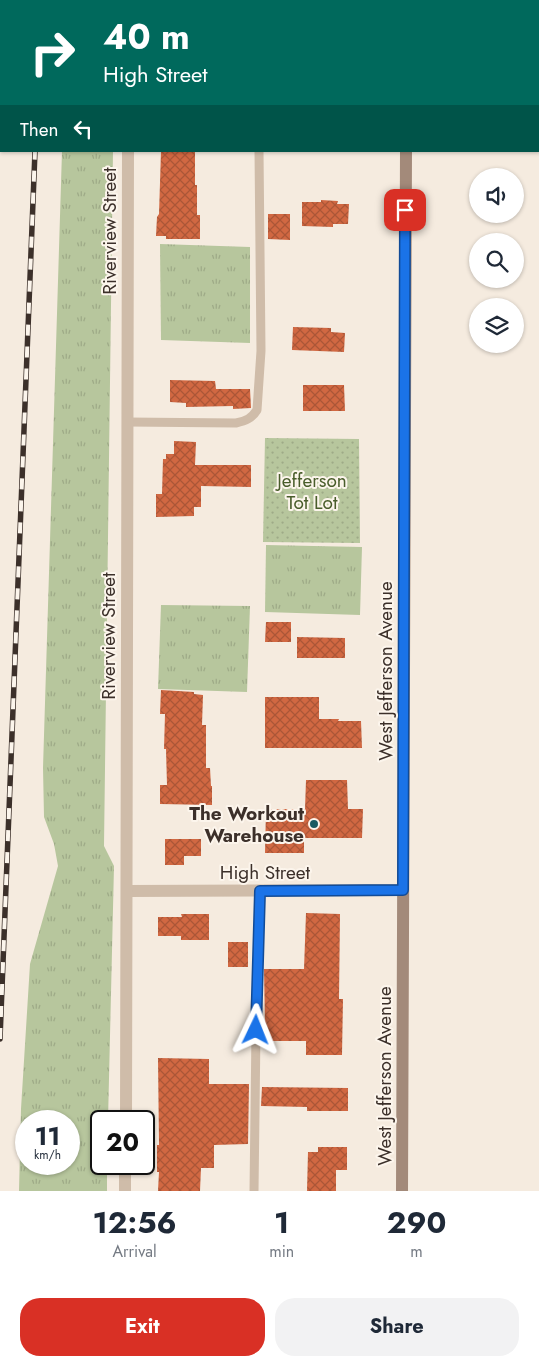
<!DOCTYPE html>
<style>
:root{--surface:#fff;--page:#f2f2f3;--text:#1f2937;--muted:#747a83;--accent:#d93025}
body{margin:0;font-family:Jost,sans-serif;background:var(--page);color:var(--text);height:100vh;display:flex;flex-direction:column;font-size:19px;white-space:nowrap}
*{box-sizing:border-box;margin:0}
p{font-size:16px;color:var(--muted)}
.icon{flex:none;width:28px;height:28px;fill:none;stroke:currentColor;stroke-width:2;stroke-linecap:round;stroke-linejoin:round}
.map{position:relative;height:1191px;overflow:hidden}
.drawer{display:flex;flex-direction:column;background:var(--surface);flex:1}
.drawer>*{flex:none}
.top-card{position:absolute;left:0px;top:0px;width:540px;height:152px;box-shadow:0 1px 4px #0004;background:#00695c;color:#fff;overflow:hidden}
.tools{position:absolute;left:469px;top:168px;display:grid;gap:10px}
.tools a{display:grid;place-items:center;width:55px;height:55px;border-radius:50%;background:var(--surface);box-shadow:0 1px 4px #0004;font-size:25px}
.speed{position:absolute;left:15px;top:1110px;display:flex;gap:10px;font-size:25px;font-weight:700;text-align:center}
.speed>*{display:grid;place-content:center;width:65px;height:65px;border-radius:50%;background:var(--surface);box-shadow:0 1px 4px #0004;line-height:1}
.speed small{font-size:12px;font-weight:400}
.speed .limit{border:2px solid #111;border-radius:8px;background:#fff;color:#111}
.pin{position:absolute;display:grid;place-items:center;width:42px;height:42px;color:#fff;margin:-21px;border-radius:10px;box-shadow:0 2px 8px #0006}
.me{position:absolute;width:55px;margin:-28px;rotate:2deg;stroke-linejoin:round;filter:drop-shadow(0 0 4px #0008)}
.turn{display:flex;align-items:center;gap:18px;height:105px;padding:0 20px;font-size:22px}
.turn .icon{width:65px;height:65px;stroke-width:2.5}
.turn b{display:block;font-size:35px;line-height:42px}
.then{display:flex;align-items:center;height:48px;padding:0 20px;background:#0003;gap:10px;font-size:19px}
.eta{display:flex;justify-content:space-evenly;align-items:center;height:85px;text-align:center}
.eta b{font-size:30px;font-weight:700;line-height:35px}
.cta{display:flex;gap:10px;margin-top:auto;padding:10px 20px}
.cta a{flex:1;height:58px;border-radius:20px;background:var(--accent);color:#fff;font-size:20px;font-weight:700;line-height:58px;text-align:center}
.cta a+a{background:var(--page);color:var(--text)}
.map>svg:first-child{display:block}
.grass{fill:url(#grass-tufts);fill-rule:evenodd}
.park{fill:url(#park-dots)}
.building{fill:url(#building-cross-hatch)}
.lines{fill:none;stroke-linecap:round;stroke-linejoin:round}
.service{stroke:#cfbca9;stroke-width:9}
.minor{stroke:#cfbca9;stroke-width:12}
.secondary{stroke:#a38a7a;stroke-width:12}
.rail-casing{stroke:#3c302a;stroke-width:5.5}
.rail{stroke:#fcf5ec;stroke-width:4;stroke-dasharray:11;stroke-linecap:butt}
.route-casing{stroke:#114b97;stroke-width:12}
.route{stroke:#1a73e8;stroke-width:9}
.poi-dot{fill:#1a5b62;stroke:#fcf5ec;stroke-width:2}
.labels{text-anchor:middle;stroke-width:4;stroke-linejoin:round;paint-order:stroke}
.street-label{font-size:19px;fill:#3c302a;stroke:#fcf5ec}
.park-label{font-size:19px;fill:#495d2b;stroke:#fcf5ec}
.poi-label{font-size:19px;font-weight:bold;fill:#3c302a;stroke:#fcf5ec;text-anchor:end}
</style>
<div class="map">
<svg width="539" height="1191" viewBox="0 0 539 1191">
<defs>
<pattern id="grass-tufts" width="24" height="20" patternUnits="userSpaceOnUse" patternTransform="scale(1.25)"><rect width="24" height="20" fill="#b7c69d"/><path d="M3 7l-1-3M5 7V3M7 7l1-3M15 17l-1-3M17 17v-4M19 17l1-3" fill="none" stroke="#9eaa87"/></pattern>
<pattern id="park-dots" width="8" height="8" patternUnits="userSpaceOnUse" patternTransform="scale(1.25)"><rect width="8" height="8" fill="#b7c69d"/><path d="M2 2h.1M6 6h.1" fill="none" stroke="#9eaa87" stroke-width="1.8" stroke-linecap="round"/></pattern>
<pattern id="building-cross-hatch" width="8" height="8" patternUnits="userSpaceOnUse" patternTransform="scale(1.25)"><rect width="8" height="8" fill="#d16842"/><path d="M0 0l8 8M0 8l8-8" fill="none" stroke="#ab5637"/></pattern>
</defs>
<rect width="100%" height="100%" fill="#f5ebdf"/>
<g class="grass">
<path d="M62,151h51l-9,695 10,20 -6,255h-7v43h6v27h-88l2,-82 9,-145 28,-98 -4,-22 -10,-27 -1,-49zM69,1121v43h-43v-43z"/>
<polygon points="160,244 250,247 250,343 161,340"/>
<polygon points="266,545 362,547 360,615 265,612"/>
<polygon points="161,605 250,606 247,692 158,689"/>
</g>
<polygon class="park" points="265,438 359,439 360,543 263,542"/>
<g class="building">
<polygon points="161,151 195,151 195,185 197,185 197,215 200,215 200,239 166,239 166,236 156,236 157,217 159,214"/>
<polygon points="321,200 338,201 337,204 349,204 348,224 333,224 333,227 302,226 302,202 321,202"/>
<polygon points="268,214 290,214 290,240 268,239"/>
<polygon points="293,327 331,328 331,332 345,333 344,352 292,350"/>
<polygon points="170,380 215,381 216,389 250,389 251,408 233,409 233,406 186,407 186,403 170,402"/>
<polygon points="303,385 344,385 345,411 303,411"/>
<polygon points="174,441 196,442 195,465 251,465 251,487 201,486 201,507 194,507 194,516 156,517 156,494 162,494 163,459 166,459 166,454 174,454"/>
<polygon points="266,622 291,622 291,642 265,642"/>
<polygon points="297,637 345,638 345,658 297,658"/>
<polygon points="161,690 194,692 194,694 203,695 202,725 206,725 206,768 210,768 211,786 212,786 212,805 160,804 160,785 167,785 166,749 164,749 165,714 160,714"/>
<polygon points="265,697 319,697 319,719 339,719 338,721 361,721 362,748 265,748"/>
<polygon points="306,780 347,780 348,809 363,809 362,838 304,838 304,853 265,853 266,809 305,809"/>
<polygon points="165,839 201,839 201,856 184,856 184,865 165,865"/>
<polygon points="306,913 340,914 339,999 343,999 342,1055 306,1055 306,1041 267,1041 267,1026 265,1026 264,969 304,969"/>
<polygon points="181,914 209,914 209,940 181,940 181,936 158,936 158,917 182,917"/>
<rect x="228" y="942" width="20" height="25"/>
<polygon points="158,1058 209,1059 209,1084 249,1084 248,1144 214,1145 214,1168 201,1168 200,1191 158,1191 159,1172 157,1172 157,1145 159,1145"/>
<polygon points="262,1087 348,1088 348,1111 307,1111 307,1107 261,1106"/>
<polygon points="318,1147 347,1147 347,1170 336,1170 336,1191 307,1191 308,1152 318,1152"/>
</g>
<g class="lines">
<g class="service">
<polyline points="258,0 258,1"/>
<path d="M127,422l109,1c10,-2 16,-5 21,-13l4,-59 -2,-200"/>
<polyline points="254,1191 256,1031 260,891"/>
</g>
<g class="minor">
<polyline points="129,1 129,0"/>
<polyline points="127,891 403,890"/>
<polyline points="126,1121 128,151"/>
<polyline points="125,1191 125,1164"/>
</g>
<g class="secondary">
<polyline points="406,1 406,0"/>
<polyline points="402,1191 406,151"/>
</g>
<g class="rail-casing">
<g id="rail">
<polyline points="41,1 41,0"/>
<polyline points="0,1039 35,151"/>
</g>
</g>
<use href="#rail" class="rail"/>
</g>
<g class="lines">
<g class="route-casing">
<polyline id="route" points="256,1030 260,891 403,890 405,210"/>
</g>
<use href="#route" class="route"/>
</g>
<circle class="poi-dot" cx="314" cy="824" r="5"/>
<g class="labels">
<g class="street-label">
<text transform="translate(109 231) rotate(-90)" y="7">Riverview Street</text>
<text transform="translate(108 636) rotate(-90)" y="7">Riverview Street</text>
<text transform="translate(385 671) rotate(-90)" y="7">West Jefferson Avenue</text>
<text x="265" y="879">High Street</text>
<text transform="translate(384 1076) rotate(-90)" y="7">West Jefferson Avenue</text>
</g>
<g class="park-label">
<text x="312" y="487">Jefferson<tspan x="312" dy="22">Tot Lot</tspan></text>
</g>
<g class="poi-label">
<text x="304" y="820">The Workout<tspan x="304" dy="22">Warehouse</tspan></text>
</g>
</g>
</svg>
<div class="tools">
<a><svg class="icon" aria-label="sound" viewBox="0 0 24 24"><path d="M4 9h4l5-4v14l-5-4H4zM17 9q2 3 0 6"/></svg></a>
<a><svg class="icon" aria-label="search" viewBox="0 0 24 24"><circle cx="10" cy="10" r="6"/><path d="M15 15l6 6"/></svg></a>
<a><svg class="icon" aria-label="layers" viewBox="0 0 24 24"><path d="M12 4l9 5-9 5-9-5zM3 14l9 5 9-5"/></svg></a>
</div>
<div class="speed"><div>11<small>km/h</small></div><div class="limit">20</div></div>
<div class="pin" style="left:405px;top:210px;background:#d93025"><svg class="icon" aria-label="arrive" viewBox="0 0 24 24"><path d="M6 21V4h12l-3 4 3 4H6"/></svg></div>
<svg class="me" style="left:256px;top:1030px" viewBox="-20 -20 40 40"><path d="M0-17L14 15 0 8-14 15z" fill="#1a73e8" stroke="#fff" stroke-width="4"/></svg>
<div class="top-card">
<div class="turn"><svg class="icon" aria-label="right" viewBox="0 0 24 24"><path d="M7 20v-9h11M14 6l5 5-5 5"/></svg><div><b>40 m</b>High Street</div></div>
<div class="then">Then<svg class="icon" aria-label="left" viewBox="0 0 24 24"><path d="M17 20v-9H6M10 6l-5 5 5 5"/></svg></div>
</div>
</div>
<section class="drawer">
<div class="eta">
<div><b>12:56</b><p>Arrival</p></div>
<div><b>1</b><p>min</p></div>
<div><b>290</b><p>m</p></div>
</div>
<div class="cta"><a>Exit</a><a>Share</a></div>
</section>
